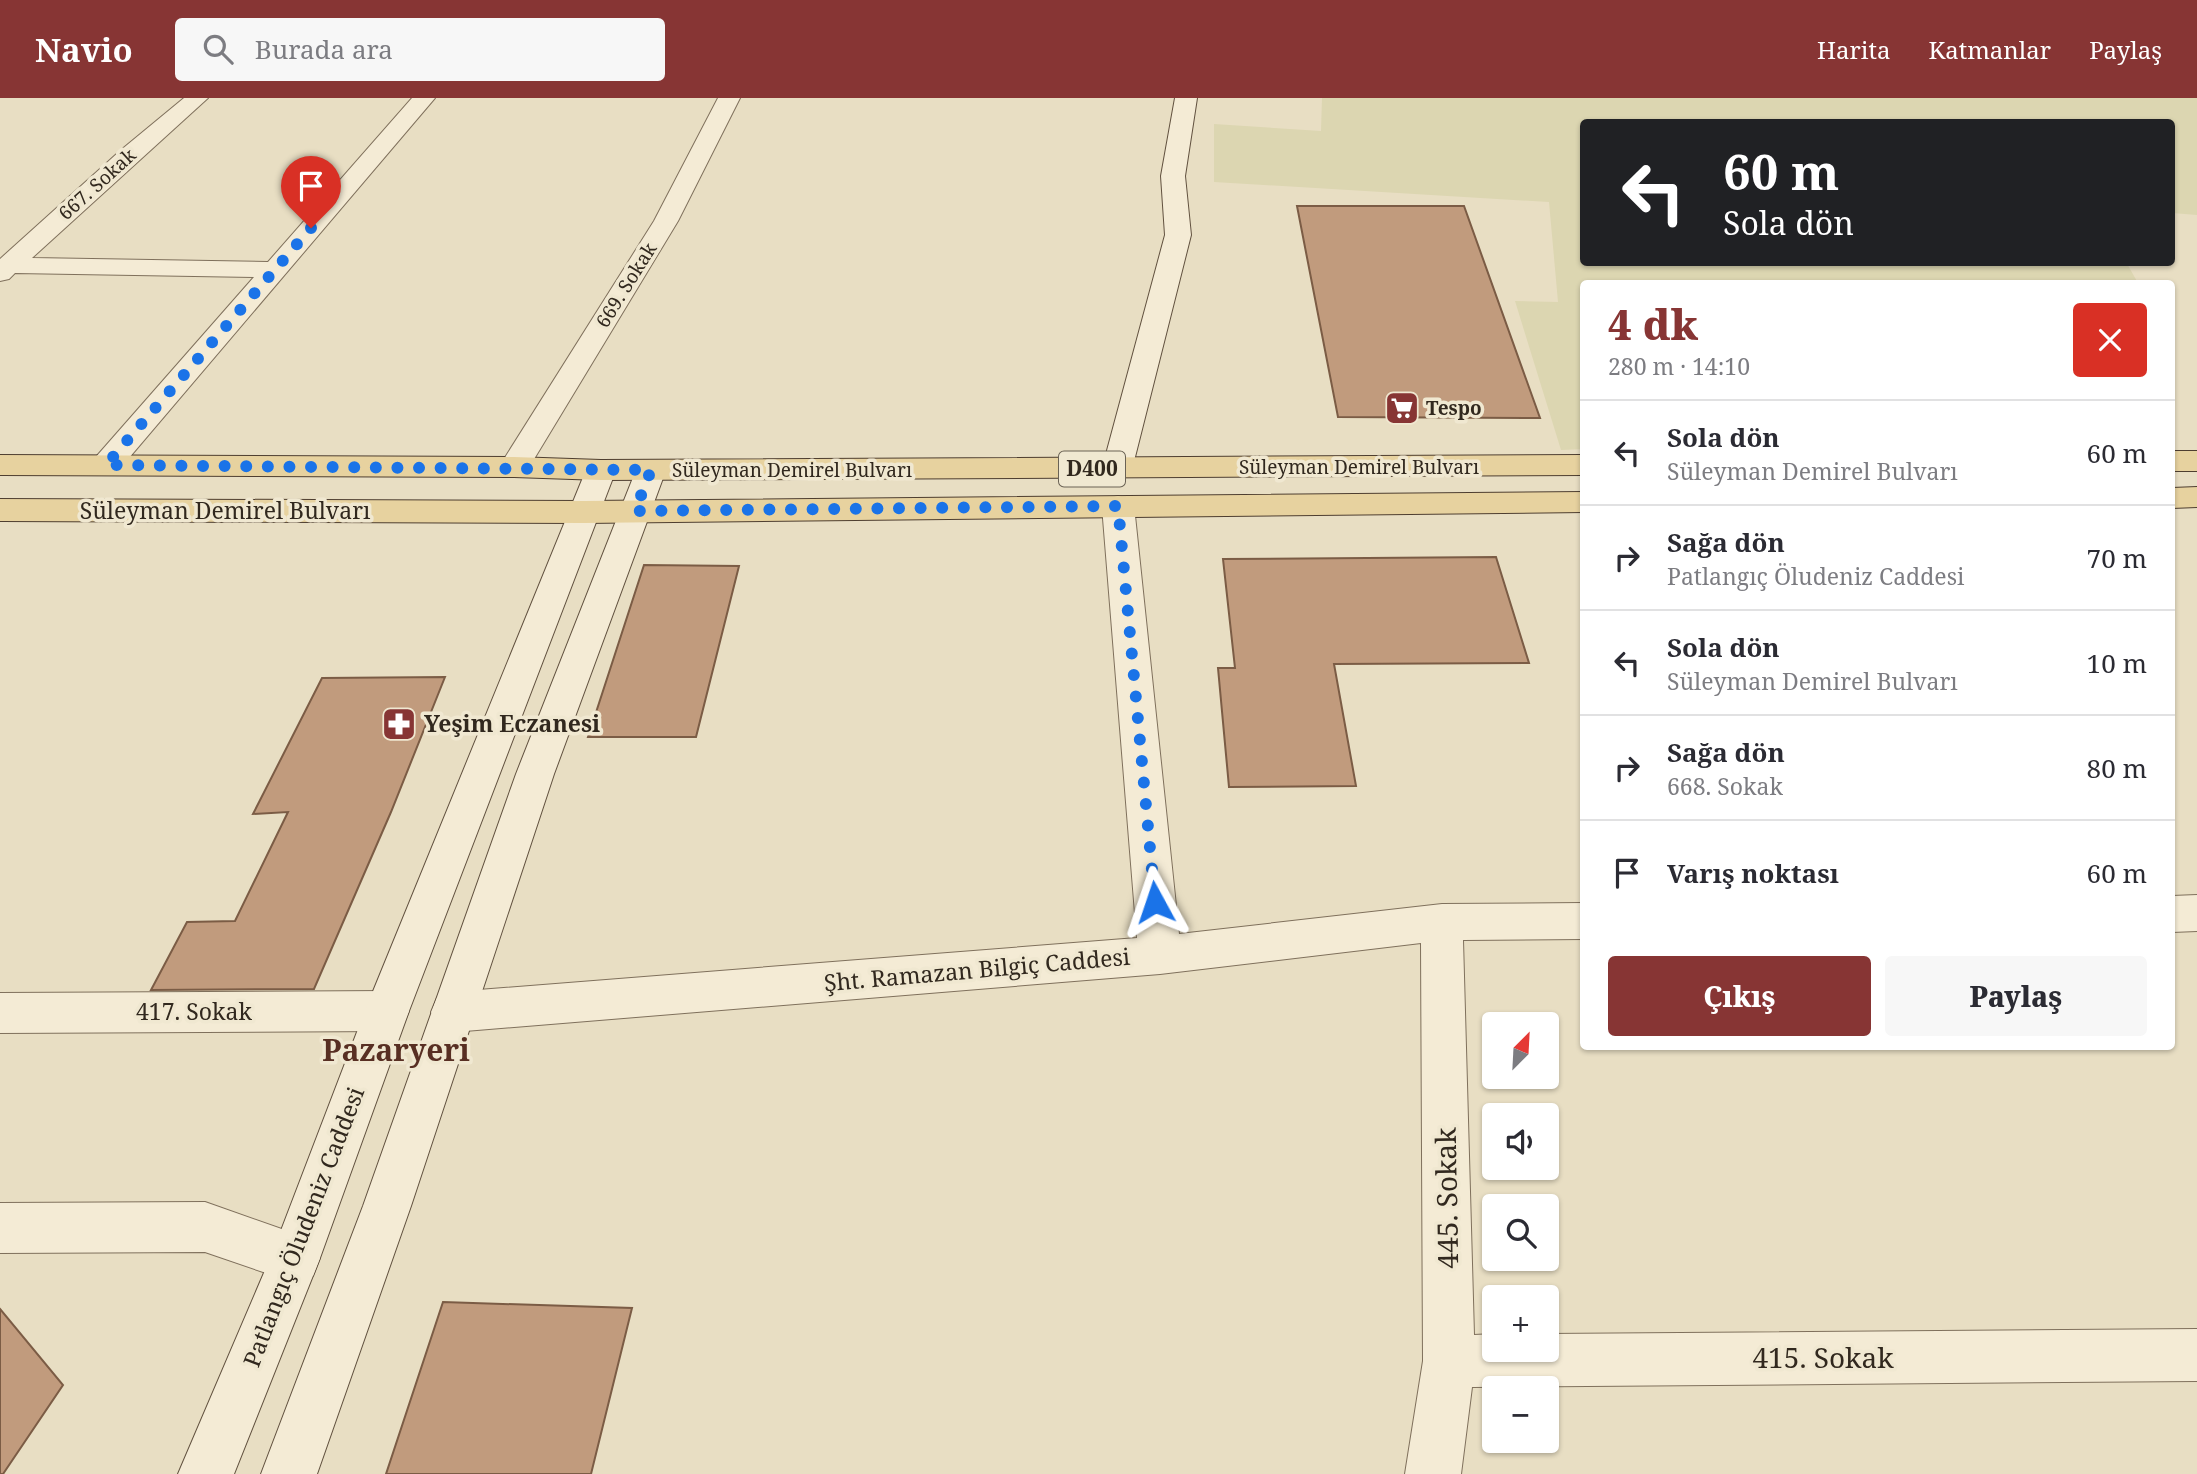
<!DOCTYPE html>
<html lang="tr">
<meta charset="utf-8">
<style>
:root{--surface:#fff;--page:#f7f7f7;--text:#2b2b33;--muted:#7c7c81;--line:#e1e1e2;--accent:#873534}
body{margin:0;font-family:"Noto Serif",serif;background:var(--page);color:var(--text);height:100vh;display:flex;flex-direction:column;font-size:26px;white-space:nowrap}
*{box-sizing:border-box;margin:0}
p{font-size:23px;color:var(--muted)}
.icon{flex:none;width:38px;height:38px;fill:none;stroke:currentColor;stroke-width:2;stroke-linecap:round;stroke-linejoin:round}
.map{position:relative;flex:1;overflow:hidden}
.details{position:absolute;left:1580px;top:182px;width:595px;height:770px;display:flex;flex-direction:column;background:var(--surface);border-radius:7px;box-shadow:0 2px 5px #0004}
.details>*{flex:none}
.banner{position:absolute;left:1580px;top:21px;width:595px;height:147px;border-radius:7px;box-shadow:0 2px 5px #0004;background:#202124;color:#fff;overflow:hidden}
.needle{width:46px;rotate:24deg}
.fabs{position:absolute;left:1482px;top:914px;display:grid;gap:14px}
.fabs a{display:grid;place-items:center;width:77px;height:77px;border-radius:7px;background:var(--surface);box-shadow:0 2px 5px #0004;font-size:35px}
.pin{position:absolute;display:grid;place-items:center;width:60px;height:60px;color:#fff;margin:-72px -30px;border-radius:50% 50% 50% 0;rotate:-45deg;box-shadow:0 0 7px #0007}
.pin .icon{rotate:45deg}
.me{position:absolute;width:77px;margin:-38px;rotate:355deg;stroke-linejoin:round;filter:drop-shadow(0 0 5px #0008)}
.turn{display:flex;align-items:center;gap:24px;height:147px;padding:0 28px;font-size:32px}
.turn .icon{width:91px;height:91px;stroke-width:2.5}
.turn b{display:block;font-size:49px;line-height:60px}
.round{display:grid;place-items:center;flex:none;width:74px;height:74px;border-radius:7px;background:var(--page)}
.overview{display:flex;align-items:center;justify-content:space-between;height:119px;padding:0 28px}
h1{font-size:42px;font-weight:800;line-height:52px;color:var(--accent)}
.cta{display:flex;gap:14px;margin-top:auto;padding:14px 28px}
.cta a{flex:1;height:80px;border-radius:7px;background:var(--accent);color:#fff;font-size:28px;font-weight:800;line-height:80px;text-align:center}
.cta a+a{background:var(--page);color:var(--text)}
ul{padding:0;list-style:none}
li{display:flex;align-items:center;gap:21px;height:105px;padding:0 28px;border-top:2px solid var(--line)}
li div{flex:1}
li b{display:block;font-size:26px}
li em{font-style:normal}
header{display:flex;align-items:center;gap:42px;box-sizing:border-box;height:98px;padding:0 35px;background:var(--accent);color:#fff}
header strong{font-size:33px}
nav{display:flex;gap:38px;margin-inline-start:auto;font-size:24px}
.search{width:490px;height:63px;background:var(--page);display:flex;align-items:center;gap:18px;box-sizing:border-box;padding:0 24px;border-radius:7px;color:var(--muted);font-size:26px}
.map>svg:first-child{display:block}
.farmland{fill:#dcd6b1}
.building{fill:#c19b7d;stroke:#7b5c45;stroke-width:2}
.lines{fill:none;stroke-linecap:round;stroke-linejoin:round}
.street-casing{stroke:#7f705c;stroke-width:2}
.secondary-casing{stroke:#61513f;stroke-width:2}
.primary-casing{stroke:#4e3e30;stroke-width:2}
.street{fill:#f4ebd5;fill-rule:evenodd}
.secondary{fill:#f4ebd5;fill-rule:evenodd}
.primary{fill:#e7d29f;fill-rule:evenodd}
.route{stroke:#1a73e8;stroke-width:12;stroke-dasharray:0 21.6}
.labels{text-anchor:middle;stroke-width:7;stroke-linejoin:round;paint-order:stroke}
.far-street-label{font-size:19px;fill:#31281e;stroke:#f0e8d1}
.far-poi-label{font-size:19px;font-weight:bold;fill:#31281e;stroke:#f0e8d1;text-anchor:start}
.shield{fill:#f0e8d1;stroke:#6a6254;stroke-width:2}
.shield-label{font-size:21px;font-weight:bold;fill:#31281e}
.street-label{font-size:23px;fill:#31281e;stroke:#f0e8d1}
.poi-label{font-size:23px;font-weight:bold;fill:#31281e;stroke:#f0e8d1;text-anchor:start}
.near-street-label{font-size:28px;fill:#31281e;stroke:#f0e8d1}
.district-label{font-size:30px;font-weight:bold;fill:#582f23;stroke:#f0e8d1}
</style>
<header>
<strong>Navio</strong>
<div class="search"><svg class="icon" aria-label="search" viewBox="0 0 24 24"><circle cx="10" cy="10" r="6"/><path d="M15 15l6 6"/></svg>Burada ara</div>
<nav><a>Harita</a><a>Katmanlar</a><a>Paylaş</a></nav>
</header>
<div class="map">
<svg width="2197" height="1376" viewBox="0 0 2197 1376">
<rect width="100%" height="100%" fill="#e8dec3"/>
<polygon class="farmland" points="1322,0 2197,0 2197,117 2172,115 2172,24 1584,24 1584,164 2126,164 2138,185 1835,186 1793,182 1793,185 1584,186 1584,351 1561,352 1515,203 1558,204 1549,104 1214,84 1214,26 1321,33"/>
<g class="building">
<polygon points="1297,108 1464,108 1540,320 1338,319"/>
<polygon points="1496,459 1529,565 1334,566 1356,688 1229,689 1218,570 1235,570 1223,461"/>
<polygon points="644,467 739,468 696,639 588,639"/>
<polygon points="445,579 391,714 314,891 151,892 187,824 235,823 288,714 253,716 322,580"/>
<polygon points="443,1204 632,1210 591,1376 386,1376"/>
<polygon points="0,1211 63,1287 3,1376 0,1376"/>
</g>
<g class="lines">
<g class="street-casing">
<g id="street">
<polygon points="184,0 208,0 32,160 268,164 412,0 435,0 117,374 106,377 95,374 91,367 95,360 254,179 15,175 9,181 0,183 0,161 121,52"/>
<polygon points="718,0 740,0 678,123 525,376 514,379 503,376 499,369 654,123"/>
<polygon points="1118,398 1129,401 1134,408 1179,836 1442,806 1584,805 1584,841 1463,842 1474,1237 1494,1236 1494,1251 1547,1251 1547,1236 2197,1231 2197,1283 1472,1289 1461,1376 1405,1376 1423,1263 1421,845 1160,876 453,934 437,928 431,914 437,900 453,894 1137,840 1102,408 1107,401"/>
<polygon points="2197,797 2197,833 2172,834 2172,798"/>
<polygon points="387,893 403,899 409,913 403,927 387,933 0,935 0,895"/>
<polygon points="205,1104 313,1142 320,1160 313,1178 295,1185 205,1154 0,1155 0,1105"/>
</g>
</g>
<g class="secondary-casing">
<g id="secondary">
<polygon points="1175,0 1197,0 1185,78 1191,137 1132,371 1128,378 1117,381 1106,378 1102,371 1165,137 1161,78"/>
<polygon points="601,362 612,365 616,372 409,913 320,1160 234,1376 178,1376 272,1156 365,913 586,372 590,365"/>
<polygon points="651,362 662,365 666,372 554,676 411,1108 317,1376 261,1376 363,1108 516,676 636,372 640,365"/>
</g>
</g>
<g class="primary-casing">
<g id="primary">
<rect x="2172" y="353" width="25" height="20"/>
<polygon points="0,357 514,359 601,362 1584,357 1584,377 601,382 514,379 0,377"/>
<polygon points="2197,389 2197,409 2172,410 2172,390"/>
<polygon points="1584,394 1584,414 584,425 0,423 0,401 584,403"/>
</g>
</g>
<use href="#street" class="street"/>
<use href="#secondary" class="secondary"/>
<use href="#primary" class="primary"/>
</g>
<g class="lines">
<polyline class="route" points="311,130 106,367 651,372 635,413 1118,408 1155,804"/>
</g>
<defs>
<g id="supermarket-square" transform="scale(1.75)"><rect x="-9" y="-9" width="18" height="18" rx="4" fill="#873534" stroke="#f0e8d1"/><path d="M-6-5.5h2.5l.6 2H6L4.5 2H-2.5L-4.4-4H-6ZM-1.5 3.2a1.3 1.3 0 1 0 .1 0ZM3 3.2a1.3 1.3 0 1 0 .1 0Z" fill="#fff"/></g>
<g id="pharmacy-square" transform="scale(1.75)"><rect x="-9" y="-9" width="18" height="18" rx="4" fill="#873534" stroke="#f0e8d1"/><path d="M-2-6h4v4h4v4h-4v4h-4v-4h-4v-4h4Z" fill="#fff"/></g>
</defs>
<g fill-rule="evenodd">
<use href="#supermarket-square" x="1402" y="310"/>
<use href="#pharmacy-square" x="399" y="626"/>
</g>
<g class="labels">
<g class="far-street-label">
<text transform="translate(97 86) rotate(-42)" y="7">667. Sokak</text>
<text transform="translate(626 187) rotate(-58)" y="7">669. Sokak</text>
<text x="1359" y="376">Süleyman Demirel Bulvarı</text>
<text x="792" y="379">Süleyman Demirel Bulvarı</text>
</g>
<g class="far-poi-label">
<text x="1426" y="317">Tespo</text>
</g>
<rect class="shield" x="1059" y="353.5" width="66" height="35" rx="5"/>
<g class="shield-label">
<text x="1092" y="378">D400</text>
</g>
<g class="street-label">
<text x="225" y="421">Süleyman Demirel Bulvarı</text>
<text transform="translate(977 872) rotate(-5)" y="8">Şht. Ramazan Bilgiç Caddesi</text>
<text x="194" y="922">417. Sokak</text>
<text transform="translate(304 1129) rotate(-69)" y="8">Patlangıç Öludeniz Caddesi</text>
</g>
<g class="poi-label">
<text x="424" y="634">Yeşim Eczanesi</text>
</g>
<g class="near-street-label">
<text transform="translate(1447 1100) rotate(-91)" y="10">445. Sokak</text>
<text x="1823" y="1270">415. Sokak</text>
</g>
<g class="district-label">
<text x="396" y="963">Pazaryeri</text>
</g>
</g>
</svg>
<div class="fabs">
<a><svg class="needle" viewBox="-14 -14 28 28"><path d="M0-13l5 13h-10z" fill="#e53935"/><path d="M0 13l5-13h-10z" fill="#7c7c81"/></svg></a>
<a><svg class="icon" aria-label="sound" viewBox="0 0 24 24"><path d="M4 9h4l5-4v14l-5-4H4zM17 9q2 3 0 6"/></svg></a>
<a><svg class="icon" aria-label="search" viewBox="0 0 24 24"><circle cx="10" cy="10" r="6"/><path d="M15 15l6 6"/></svg></a>
<a>+</a>
<a>−</a>
</div>
<div class="pin" style="left:311px;top:130px;background:#d93025"><svg class="icon" aria-label="arrive" viewBox="0 0 24 24"><path d="M6 21V4h12l-3 4 3 4H6"/></svg></div>
<svg class="me" style="left:1155px;top:804px" viewBox="-20 -20 40 40"><path d="M0-17L14 15 0 8-14 15z" fill="#1a73e8" stroke="#fff" stroke-width="4"/></svg>
<div class="banner">
<div class="turn"><svg class="icon" aria-label="left" viewBox="0 0 24 24"><path d="M17 20v-9H6M10 6l-5 5 5 5"/></svg><div><b>60 m</b>Sola dön</div></div>
</div>
<section class="details">
<div class="overview"><div><h1>4 dk</h1><p>280 m · 14:10</p></div><a class="round" style="background:#d93025;color:#fff"><svg class="icon" aria-label="close" viewBox="0 0 24 24"><path d="M6 6l12 12M18 6L6 18"/></svg></a></div>
<ul>
<li><svg class="icon" aria-label="left" viewBox="0 0 24 24"><path d="M17 20v-9H6M10 6l-5 5 5 5"/></svg><div><b>Sola dön</b><p>Süleyman Demirel Bulvarı</p></div><em>60 m</em></li>
<li><svg class="icon" aria-label="right" viewBox="0 0 24 24"><path d="M7 20v-9h11M14 6l5 5-5 5"/></svg><div><b>Sağa dön</b><p>Patlangıç Öludeniz Caddesi</p></div><em>70 m</em></li>
<li><svg class="icon" aria-label="left" viewBox="0 0 24 24"><path d="M17 20v-9H6M10 6l-5 5 5 5"/></svg><div><b>Sola dön</b><p>Süleyman Demirel Bulvarı</p></div><em>10 m</em></li>
<li><svg class="icon" aria-label="right" viewBox="0 0 24 24"><path d="M7 20v-9h11M14 6l5 5-5 5"/></svg><div><b>Sağa dön</b><p>668. Sokak</p></div><em>80 m</em></li>
<li><svg class="icon" aria-label="arrive" viewBox="0 0 24 24"><path d="M6 21V4h12l-3 4 3 4H6"/></svg><div><b>Varış noktası</b></div><em>60 m</em></li>
</ul>
<div class="cta"><a>Çıkış</a><a>Paylaş</a></div>
</section>
</div>
